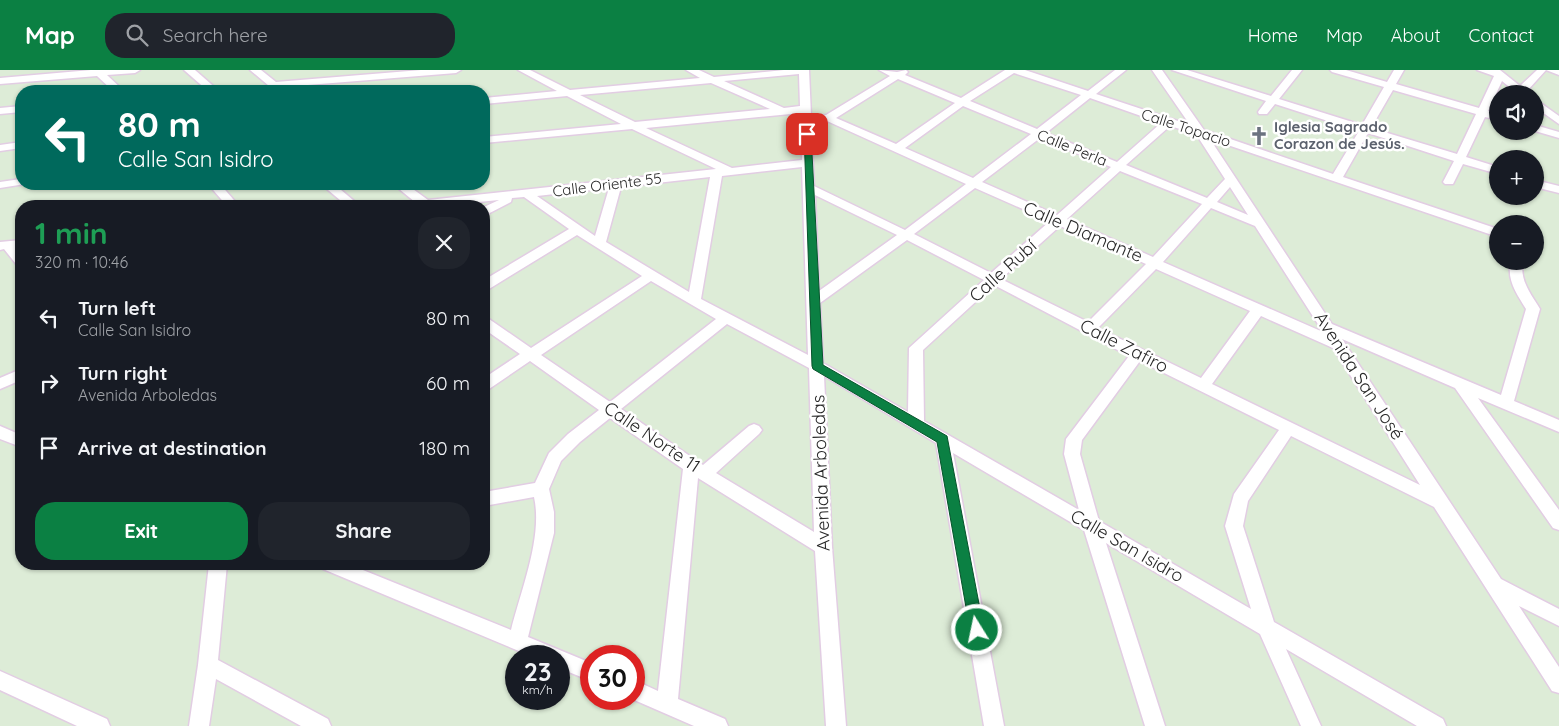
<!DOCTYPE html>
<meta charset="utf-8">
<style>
:root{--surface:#171b24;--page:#20242c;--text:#f1f3f6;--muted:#9ea1a6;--accent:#0b8043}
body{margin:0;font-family:Quicksand,sans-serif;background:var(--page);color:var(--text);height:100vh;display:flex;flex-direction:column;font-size:19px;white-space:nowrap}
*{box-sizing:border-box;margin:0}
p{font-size:16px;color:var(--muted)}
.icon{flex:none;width:28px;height:28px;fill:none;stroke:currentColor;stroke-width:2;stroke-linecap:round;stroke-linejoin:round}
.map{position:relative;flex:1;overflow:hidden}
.side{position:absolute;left:15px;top:130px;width:475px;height:370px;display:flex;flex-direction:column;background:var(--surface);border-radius:20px;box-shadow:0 1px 4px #0004}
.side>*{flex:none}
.hud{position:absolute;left:15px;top:15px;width:475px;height:105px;border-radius:20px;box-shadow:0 1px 4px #0004;background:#00695c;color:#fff;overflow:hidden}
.controls{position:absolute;left:1489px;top:15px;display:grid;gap:10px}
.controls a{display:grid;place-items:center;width:55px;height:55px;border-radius:50%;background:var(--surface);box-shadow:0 1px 4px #0004;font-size:25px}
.speed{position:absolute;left:505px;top:575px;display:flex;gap:10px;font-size:25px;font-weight:700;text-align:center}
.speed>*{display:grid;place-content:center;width:65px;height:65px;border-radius:50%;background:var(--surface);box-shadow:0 1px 4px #0004;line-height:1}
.speed small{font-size:12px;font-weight:400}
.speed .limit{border:8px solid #d22;background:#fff;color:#111}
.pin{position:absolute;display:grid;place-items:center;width:42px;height:42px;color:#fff;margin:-21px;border-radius:10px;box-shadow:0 2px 8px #0006}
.me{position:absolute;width:55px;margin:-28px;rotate:350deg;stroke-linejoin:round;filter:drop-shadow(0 0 4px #0008)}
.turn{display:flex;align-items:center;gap:18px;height:105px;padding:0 20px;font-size:22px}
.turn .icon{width:65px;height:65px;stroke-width:2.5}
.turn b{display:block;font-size:35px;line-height:42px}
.round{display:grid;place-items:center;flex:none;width:52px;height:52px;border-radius:20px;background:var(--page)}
.head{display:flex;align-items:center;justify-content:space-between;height:85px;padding:0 20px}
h1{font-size:30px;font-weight:700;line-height:38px;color:#1e9e55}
.cta{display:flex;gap:10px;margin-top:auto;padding:10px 20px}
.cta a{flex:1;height:58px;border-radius:20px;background:var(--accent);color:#fff;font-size:20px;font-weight:700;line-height:58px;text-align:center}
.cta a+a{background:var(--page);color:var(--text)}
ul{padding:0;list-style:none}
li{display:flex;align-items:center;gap:15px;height:65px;padding:0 20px}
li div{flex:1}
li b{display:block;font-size:19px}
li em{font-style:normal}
header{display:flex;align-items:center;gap:30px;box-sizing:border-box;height:70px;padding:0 25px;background:var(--accent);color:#fff}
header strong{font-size:24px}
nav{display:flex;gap:28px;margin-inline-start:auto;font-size:18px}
.search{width:350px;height:45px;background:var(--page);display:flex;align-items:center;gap:12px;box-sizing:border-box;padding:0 18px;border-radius:20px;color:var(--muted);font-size:19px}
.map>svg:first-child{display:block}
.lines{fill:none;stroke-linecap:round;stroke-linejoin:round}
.minor-casing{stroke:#e2cde3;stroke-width:3}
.minor{fill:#fff;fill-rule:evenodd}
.route{fill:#0b8043;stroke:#07532c}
.labels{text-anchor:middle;stroke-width:5;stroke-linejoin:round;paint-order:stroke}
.far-worship-label{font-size:15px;font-weight:bold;fill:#5b616d;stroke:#fff;text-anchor:start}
.far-street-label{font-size:15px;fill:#282828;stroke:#fff}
.street-label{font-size:18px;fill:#282828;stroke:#fff}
</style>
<header>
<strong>Map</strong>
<div class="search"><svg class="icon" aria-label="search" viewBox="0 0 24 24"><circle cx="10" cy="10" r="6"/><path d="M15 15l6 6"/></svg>Search here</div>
<nav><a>Home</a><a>Map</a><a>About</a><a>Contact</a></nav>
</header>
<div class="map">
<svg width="1559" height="656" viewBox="0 0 1559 656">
<rect width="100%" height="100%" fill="#ddecd7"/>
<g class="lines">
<g class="minor-casing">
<g id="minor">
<polygon points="91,0 140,0 135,3 107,5 124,21 113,21 97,6 0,14 0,8"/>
<polygon points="184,0 195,0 219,21 208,21"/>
<polygon points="250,0 261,0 276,12 421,0 461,0 456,3 283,17 284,21 275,21"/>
<path d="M518,0h12l40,20 130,-12 -14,-8h13l15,7 70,-7h25l2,46 15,-1 64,-39 -11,-6 18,2 9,-2 2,2 -3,3 56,23 44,-28h20l63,21 27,-21h11l-30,24 94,31 -38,-55h10l42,60 129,44 26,-43 -84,-27 -8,10h-8l-1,-2 8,-11 -94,-31h15l84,26 21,-26h10l-23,29 83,26 22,-38 -52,-15 -2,-2h16l41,12 7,-12h10l-8,14 83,24 15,-32 -17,-6h23l20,16 17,-16h22v5l-13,-5 -19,21 2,3h-11l-16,-13 -14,30 10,3v6l-13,-3 -19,40 32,10v7l-35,-10 -10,20h-8l-2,-2 11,-21 -86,-28 -25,44 155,52v8l-288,-98 122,185 169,71 25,-86c-9,-15 -20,-29 -15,-48h12c-4,19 8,33 17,48l-26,92 45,19v12l-81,-34 81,112v20l-6,-2 -98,-140 -113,-49 159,240 58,30v17l-40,-20 40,61v26l-7,-2 -118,-184 -143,-71 -43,65 -5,25 31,96 169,97 3,7h-29l-131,-77 35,77h-20l-41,-92 -154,-91 59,183h-20l-61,-196 -131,-77 51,273h-20l-48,-283 -112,-67 8,171 14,179h-20l-11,-175 -117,-73 -20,221 47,20 3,7h-34l-62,-27h2v-19l24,11 25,-222 -73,-51 -30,24 -19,19 -12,28 5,23v21l-26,104 63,26v18l-32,-13v-12h-28l-208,-87 -3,-5h28l163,66c10,-40 32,-93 23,-133l-50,9v-14l51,-9 14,-30 19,-19 31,-24 -69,-49 -41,28 -5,1v-12l36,-24 -36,-25v-12l5,2 42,29 111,-72 -65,-41 -88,54 -5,1v-10l85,-51 -45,-32 -12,1 -1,4 -27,14v-9l15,-7 -61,6h-37l2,-3 12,-1 -22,-18h13l22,16 288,-31 -84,-40 -148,14v-6l137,-13 -54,-28 -83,8v-6l73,-7zM1014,3l67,22 -44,34 -67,-28zM799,4l1,32 -16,2 -60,-27zM898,9l57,24 -59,41 -60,-26zM711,13l59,26 -135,13 -55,-27zM1393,20l83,24 -19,40 -86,-26zM1090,28l71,25 -44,39 -71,-29zM963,36l68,28 -58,44 -68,-30zM801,43l1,47 -70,8 -86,-40zM827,51l139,63 -61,46 -91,-44 -3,-64zM1170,56l26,8 29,45 -18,19 -81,-33zM1040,68l71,29 -54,48 -75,-33zM802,97l6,188 -107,-56 21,-123zM1120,101l82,33 -49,53 -86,-38zM710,107l-21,115 -83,-50 15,-55zM1230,117l18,28 -31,-13zM609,118l-14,48 -58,-40zM975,118l75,33 -59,52 -77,-39zM815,125l82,40 -78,56zM1211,138l44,18 68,106 -160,-70zM1060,156l86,38 -58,58 -87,-43zM907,170l77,40 -75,68 -1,64 -85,-49 -3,-60zM1156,199l94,42 -49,67 -103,-50zM651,211l65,38 -106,83 -69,-47zM994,215l135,71 -63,83 -2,15 15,56 -155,-89 -1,-71zM1261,246l72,32 87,137 -208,-101zM727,254l82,44 5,164 -98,-59 43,-39 3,-4 -3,-4 -5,-2 -5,2 -46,39 -82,-56zM1140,291l139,69 -45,64 -9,32 26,83 -152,-88 -19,-67 2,-14z"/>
<polygon points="1535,29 1559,46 1559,54 1535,37"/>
<polygon points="21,36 21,42 0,44 0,38"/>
<polygon points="1535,55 1559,62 1559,68 1535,61"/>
<polygon points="21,72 21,78 0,81 0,75"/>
<polygon points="21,109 21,114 25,114 0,118 0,112"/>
<polygon points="1535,110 1559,116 1559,123 1535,117"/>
<polygon points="208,114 220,114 239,136 227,136"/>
<polygon points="321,114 334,114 360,136 347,136"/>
<polygon points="21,170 21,178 17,178 21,183 21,195 16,194 4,179 0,180 0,172"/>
<polygon points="21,299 21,310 0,319 0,308"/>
<polygon points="0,356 21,365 21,377 0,369"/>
<polygon points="209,494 227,494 218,590 328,649 331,656 301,656 216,609 209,656 189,656 198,595"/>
<polygon points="0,601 107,649 110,656 77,656 0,620"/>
</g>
</g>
<use href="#minor" class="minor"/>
</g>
<polygon class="route" points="804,62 811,64 823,295 947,366 984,560 982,565 977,567 972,565 970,560 937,372 813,299 812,296"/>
<defs>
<g id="church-bare" transform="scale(1.5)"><path d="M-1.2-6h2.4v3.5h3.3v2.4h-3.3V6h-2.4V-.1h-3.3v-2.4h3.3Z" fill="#6b7280" stroke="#fff" stroke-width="2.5" paint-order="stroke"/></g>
</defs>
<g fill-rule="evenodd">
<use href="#church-bare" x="1259" y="66"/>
</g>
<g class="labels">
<g class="far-worship-label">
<text x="1274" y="62">Iglesia Sagrado<tspan x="1274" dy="17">Corazon de Jesús.</tspan></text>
</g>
<g class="far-street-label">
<text transform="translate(1186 58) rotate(18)" y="5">Calle Topacio</text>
<text transform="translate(1072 78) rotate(22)" y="5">Calle Perla</text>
<text transform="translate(607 115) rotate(-7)" y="5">Calle Oriente 55</text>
</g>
<g class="street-label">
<text transform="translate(1083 162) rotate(23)" y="6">Calle Diamante</text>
<text transform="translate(1003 201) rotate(-42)" y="6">Calle Rubí</text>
<text transform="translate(1124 276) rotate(27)" y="6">Calle Zafiro</text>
<text transform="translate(1359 306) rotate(57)" y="6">Avenida San José</text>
<text transform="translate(652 367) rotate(34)" y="6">Calle Norte 11</text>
<text transform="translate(821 403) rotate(-92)" y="6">Avenida Arboledas</text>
<text transform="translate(1127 476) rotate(30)" y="6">Calle San Isidro</text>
</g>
</g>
</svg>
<div class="controls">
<a><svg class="icon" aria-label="sound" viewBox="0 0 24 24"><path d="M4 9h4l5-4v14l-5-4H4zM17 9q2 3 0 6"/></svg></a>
<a>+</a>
<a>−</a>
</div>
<div class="speed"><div>23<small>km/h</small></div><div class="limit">30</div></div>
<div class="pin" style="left:807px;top:64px;background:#d93025"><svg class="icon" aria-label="arrive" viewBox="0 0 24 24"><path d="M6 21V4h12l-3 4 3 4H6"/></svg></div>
<svg class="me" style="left:977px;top:560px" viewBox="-20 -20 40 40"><circle r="17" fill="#0b8043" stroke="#fff" stroke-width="3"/><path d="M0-11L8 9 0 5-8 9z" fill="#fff"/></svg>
<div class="hud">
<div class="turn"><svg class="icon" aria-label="left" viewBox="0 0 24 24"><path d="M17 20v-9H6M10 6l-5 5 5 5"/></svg><div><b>80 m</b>Calle San Isidro</div></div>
</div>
<section class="side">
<div class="head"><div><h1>1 min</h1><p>320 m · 10:46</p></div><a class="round"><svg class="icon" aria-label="close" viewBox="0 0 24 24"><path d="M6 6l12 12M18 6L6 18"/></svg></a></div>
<ul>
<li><svg class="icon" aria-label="left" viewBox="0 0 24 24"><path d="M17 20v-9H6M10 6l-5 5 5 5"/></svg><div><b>Turn left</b><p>Calle San Isidro</p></div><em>80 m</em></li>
<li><svg class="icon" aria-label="right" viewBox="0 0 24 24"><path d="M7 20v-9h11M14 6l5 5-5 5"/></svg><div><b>Turn right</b><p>Avenida Arboledas</p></div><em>60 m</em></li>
<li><svg class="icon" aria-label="arrive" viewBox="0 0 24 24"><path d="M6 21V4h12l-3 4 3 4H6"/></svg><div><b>Arrive at destination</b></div><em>180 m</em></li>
</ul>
<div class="cta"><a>Exit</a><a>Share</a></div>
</section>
</div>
